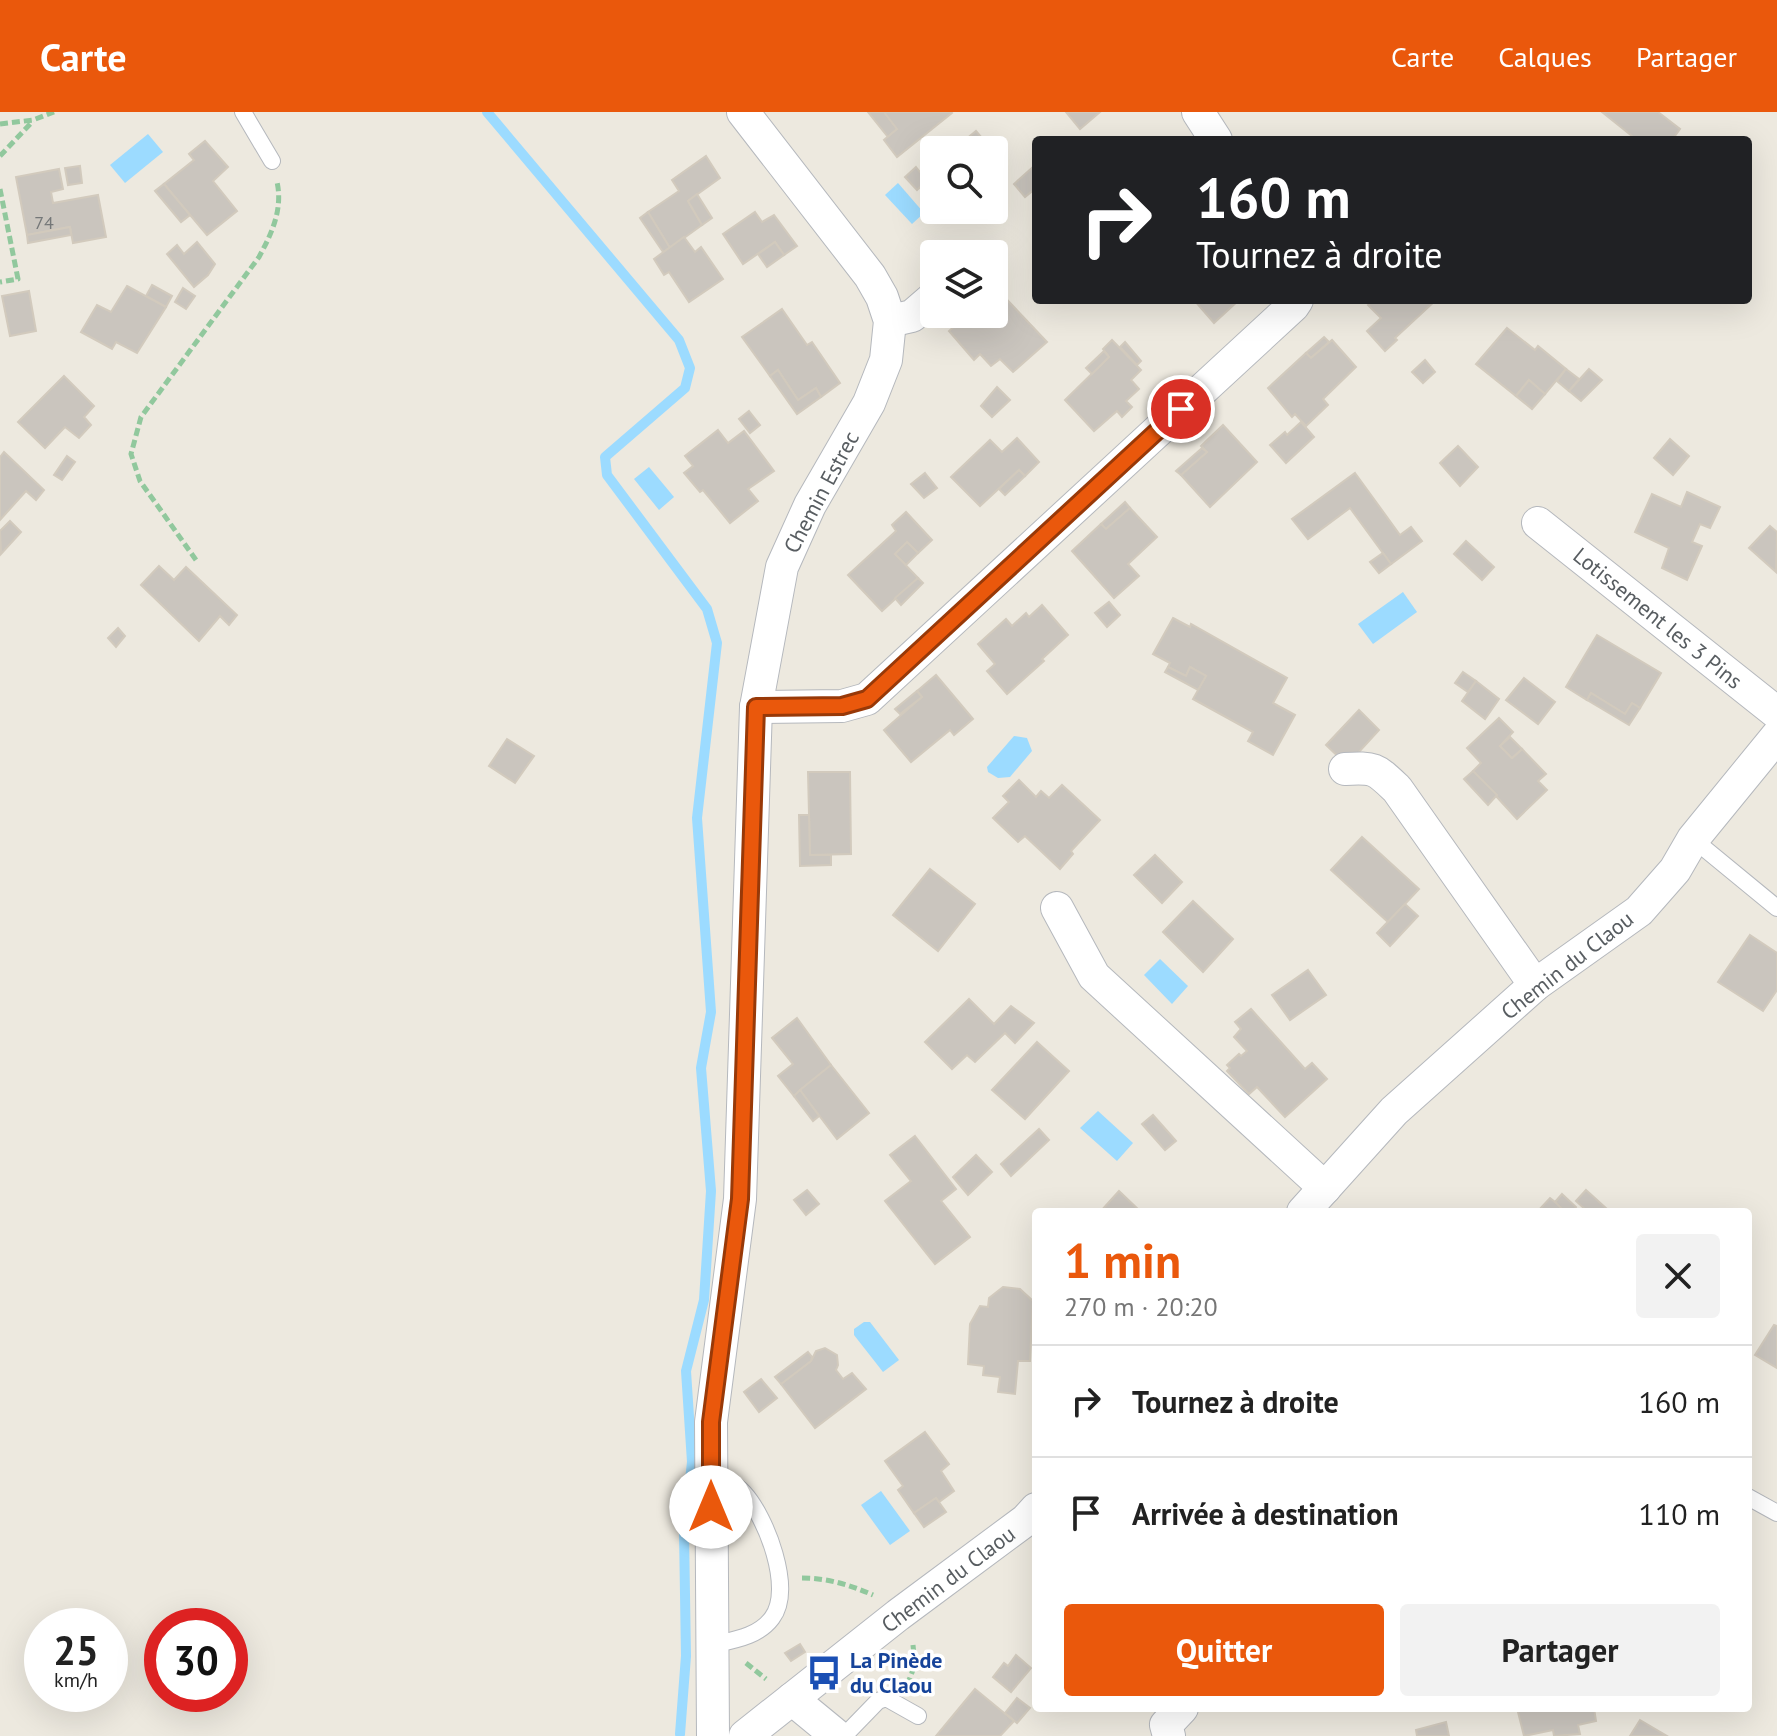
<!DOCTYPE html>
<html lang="fr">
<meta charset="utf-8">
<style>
:root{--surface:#fff;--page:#f2f2f2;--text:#222;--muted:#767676;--line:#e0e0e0;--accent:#ea580c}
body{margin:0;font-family:"PT Sans",sans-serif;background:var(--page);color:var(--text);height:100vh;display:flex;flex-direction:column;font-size:30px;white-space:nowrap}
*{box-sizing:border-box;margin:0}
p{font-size:26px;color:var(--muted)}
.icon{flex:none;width:44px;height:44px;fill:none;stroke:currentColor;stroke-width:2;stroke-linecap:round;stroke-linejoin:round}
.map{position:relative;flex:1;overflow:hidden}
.side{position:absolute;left:1032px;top:1096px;width:720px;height:504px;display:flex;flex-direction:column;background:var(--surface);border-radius:8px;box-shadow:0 8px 32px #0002}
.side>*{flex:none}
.guide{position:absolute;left:1032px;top:24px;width:720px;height:168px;border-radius:8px;box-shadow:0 8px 32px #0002;background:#202124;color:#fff;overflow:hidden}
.buttons{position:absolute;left:920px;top:24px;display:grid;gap:16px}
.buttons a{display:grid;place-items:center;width:88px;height:88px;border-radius:8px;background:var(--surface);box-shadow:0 8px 32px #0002;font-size:40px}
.speed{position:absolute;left:24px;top:1496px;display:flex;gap:16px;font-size:40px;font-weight:700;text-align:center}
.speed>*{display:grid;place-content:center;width:104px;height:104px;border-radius:50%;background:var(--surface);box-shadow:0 8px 32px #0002;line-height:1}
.speed small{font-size:20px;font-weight:400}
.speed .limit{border:12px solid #d22;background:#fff;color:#111}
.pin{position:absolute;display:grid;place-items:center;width:68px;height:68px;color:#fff;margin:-34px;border:4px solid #fff;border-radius:50%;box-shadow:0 2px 8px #0007}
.me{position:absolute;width:88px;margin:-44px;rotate:0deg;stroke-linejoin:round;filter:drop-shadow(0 0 6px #0008)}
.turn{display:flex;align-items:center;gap:28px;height:168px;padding:0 32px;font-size:36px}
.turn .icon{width:104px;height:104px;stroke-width:2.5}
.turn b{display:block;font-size:56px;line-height:68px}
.round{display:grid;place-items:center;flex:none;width:84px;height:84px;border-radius:8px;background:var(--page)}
.headline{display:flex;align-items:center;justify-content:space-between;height:136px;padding:0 32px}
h1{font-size:48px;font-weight:600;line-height:60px;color:var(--accent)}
.button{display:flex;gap:16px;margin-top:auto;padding:16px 32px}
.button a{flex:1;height:92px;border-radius:8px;background:var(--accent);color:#fff;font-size:32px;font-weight:600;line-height:92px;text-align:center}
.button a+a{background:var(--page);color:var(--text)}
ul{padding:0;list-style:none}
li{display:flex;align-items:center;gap:24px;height:112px;padding:0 32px;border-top:2px solid var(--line)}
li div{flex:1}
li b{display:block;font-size:30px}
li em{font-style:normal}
header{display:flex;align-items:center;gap:48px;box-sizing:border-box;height:112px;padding:0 40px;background:var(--accent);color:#fff}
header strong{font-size:38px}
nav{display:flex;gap:44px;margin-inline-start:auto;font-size:28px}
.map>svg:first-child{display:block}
.water{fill:#9cdbff}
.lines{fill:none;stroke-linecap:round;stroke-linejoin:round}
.stream{stroke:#9cdbff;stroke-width:10}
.building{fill:#cac5be;stroke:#d2cabd;stroke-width:2}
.lane-casing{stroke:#b5b8bd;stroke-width:18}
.street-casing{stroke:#b5b8bd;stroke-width:34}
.path{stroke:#91c89d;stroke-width:5;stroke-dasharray:8 4;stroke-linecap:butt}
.lane{stroke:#fff;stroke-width:16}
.street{stroke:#fff;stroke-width:32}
.route-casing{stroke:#983908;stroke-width:20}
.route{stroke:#ea580c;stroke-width:14}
.labels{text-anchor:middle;stroke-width:7;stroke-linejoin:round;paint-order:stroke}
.number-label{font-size:18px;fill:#747778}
.street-label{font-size:22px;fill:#585d61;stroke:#fff}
.transit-label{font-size:22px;font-weight:bold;fill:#164399;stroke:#fff;text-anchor:start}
</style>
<header>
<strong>Carte</strong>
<nav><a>Carte</a><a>Calques</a><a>Partager</a></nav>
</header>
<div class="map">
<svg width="1777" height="1624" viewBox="0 0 1777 1624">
<rect width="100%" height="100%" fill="#ede9df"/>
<g class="water">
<polygon points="148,22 163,40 125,71 110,53"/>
<polygon points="898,71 924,101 912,112 885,83"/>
<polygon points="649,355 674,385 659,398 634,367"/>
<polygon points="1403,480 1417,500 1373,532 1358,512"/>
<polygon points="1014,624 1027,626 1032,639 1010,665 998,666 988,660 987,655"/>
<polygon points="1160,847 1188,874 1172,892 1144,863"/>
<polygon points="1098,999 1133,1031 1117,1049 1080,1016"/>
<polygon points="864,1210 870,1210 899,1248 883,1260 854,1223 854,1217"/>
<polygon points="881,1379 910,1419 890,1433 861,1393"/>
</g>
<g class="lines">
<polyline class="stream" points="487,0 679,228 690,256 685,276 605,345 607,363 707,497 717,531 697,706 711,900 701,956 711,1079 704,1188 686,1259 692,1350 684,1421 686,1544 680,1622"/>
</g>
<g class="building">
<polygon points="868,0 884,0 897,17 888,25"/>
<polygon points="884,0 951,0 952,1 897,45 884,28 897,17"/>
<polygon points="1066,0 1100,0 1080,17"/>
<polygon points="1602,0 1658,0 1680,17 1672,28 1637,28"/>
<polygon points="976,19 992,38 953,38"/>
<polygon points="205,29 228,55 213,69 237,99 207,123 164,72 194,48 189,42"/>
<polygon points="706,44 720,66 688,89 702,113 670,136 648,100 679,79 672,68"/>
<polygon points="80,54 82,71 68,73 65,56"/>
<polygon points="1034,54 1036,76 1025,85 1014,72"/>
<polygon points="916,55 927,69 917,78 905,65"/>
<polygon points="59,57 63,77 51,80 53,91 98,83 106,125 73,131 70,115 27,123 16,65"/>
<polygon points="164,72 190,103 181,110 155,79"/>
<polygon points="697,82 712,106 702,113 688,89"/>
<polygon points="648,100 670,136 663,140 640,106"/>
<polygon points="755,100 762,110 774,103 797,134 784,143 775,130 743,152 723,122"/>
<polygon points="70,115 71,123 28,131 27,123"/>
<polygon points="684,125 695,140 701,135 723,167 689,190 669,160 664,163 654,147"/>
<polygon points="197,130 215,152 208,163 194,175 167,142 177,133 184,142"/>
<polygon points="775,130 784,143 767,155 758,142"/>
<polygon points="152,173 172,184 166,195 146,184"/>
<polygon points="127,174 166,195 137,241 116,230 112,237 81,220 97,193 111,200"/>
<polygon points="183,176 195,184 186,197 175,190"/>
<polygon points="996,176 1047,230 1013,260 1000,247 991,254 980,242 974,248 949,219 968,202 994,202"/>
<polygon points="29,179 36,219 10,224 2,184"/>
<polygon points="1194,188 1239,188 1214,211"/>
<polygon points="1374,188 1436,188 1395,226 1397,228 1385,239 1367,219 1381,206 1368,193"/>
<polygon points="782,197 807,233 812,230 840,271 821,285 816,276 798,288 778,258 770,264 742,225"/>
<polygon points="1507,216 1535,238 1538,234 1566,257 1545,282 1529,268 1516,284 1476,252"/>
<polygon points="1324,225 1329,230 1311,246 1306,241"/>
<polygon points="1112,228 1141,258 1131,268 1139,277 1126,289 1132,295 1122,305 1117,299 1094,319 1065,288 1109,245 1103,237"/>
<polygon points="1332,228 1356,255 1323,287 1328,293 1306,314 1295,302 1292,305 1268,276 1306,241 1311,246"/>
<polygon points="1125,230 1141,249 1137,253 1120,235"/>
<polygon points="1104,239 1109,245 1092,262 1086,256"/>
<polygon points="1425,248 1435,260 1423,271 1412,260"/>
<polygon points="1566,257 1579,267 1569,279 1557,269"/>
<polygon points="1589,257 1602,268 1581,289 1569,279"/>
<polygon points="778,258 798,288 816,276 821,285 797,302 770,264"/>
<polygon points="64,264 94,294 84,305 91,313 79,326 65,315 45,336 18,310"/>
<polygon points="1529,268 1545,282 1532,297 1516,284"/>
<polygon points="997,275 1010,288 992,305 981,294"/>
<polygon points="749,299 760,313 750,321 739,307"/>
<polygon points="1301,310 1314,325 1286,351 1270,333 1285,320 1287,323"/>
<polygon points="1223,313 1257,350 1210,395 1181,363 1207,340 1201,334"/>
<polygon points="718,318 728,331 744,319 774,359 748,377 758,389 730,411 703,378 700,380 684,361 693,354 685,344"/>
<polygon points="1017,326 1039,350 1025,364 1019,358 980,394 951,365 990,328 1002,340"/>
<polygon points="1670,327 1689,344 1673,363 1654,346"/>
<polygon points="1458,334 1478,355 1460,374 1440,351"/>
<polygon points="1202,336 1207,340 1181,363 1176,359"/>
<polygon points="4,340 44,378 36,388 26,379 0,408 0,345"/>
<polygon points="67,344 75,350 62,368 54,363"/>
<polygon points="1019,358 1025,364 1005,383 999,377"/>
<polygon points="925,361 937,376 924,386 911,372"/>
<polygon points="1355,361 1400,423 1411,415 1422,429 1391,452 1350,396 1308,427 1292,407"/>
<polygon points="1687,380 1720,395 1710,416 1700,412 1692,430 1702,434 1687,468 1662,456 1669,436 1635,420 1652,382 1681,395"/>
<polygon points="1125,390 1130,396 1106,417 1101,412"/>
<polygon points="1130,396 1157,425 1128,452 1139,464 1114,486 1072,439 1101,412 1106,417"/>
<polygon points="906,400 932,428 918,441 907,430 895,442 918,466 882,499 848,463 896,419 892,413"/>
<polygon points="10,409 21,420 1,442 0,419"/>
<polygon points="1770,414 1777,420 1776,460 1749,436"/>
<polygon points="1466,429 1494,455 1482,468 1454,442"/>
<polygon points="907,430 918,441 906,453 895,442"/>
<polygon points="1383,441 1391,452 1379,461 1370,450"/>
<polygon points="159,454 174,468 186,455 237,503 229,513 220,504 199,529 141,473"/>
<polygon points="918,466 923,471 901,493 895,486"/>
<polygon points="1109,490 1120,503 1107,515 1095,501"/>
<polygon points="1042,493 1068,523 1042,547 1044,549 1007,582 987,559 995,552 978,532 1006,507 1012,514 1026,501 1029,505"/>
<polygon points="1173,506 1190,515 1191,512 1287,566 1273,591 1295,603 1273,643 1248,629 1253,620 1193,587 1206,564 1190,555 1186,564 1168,555 1170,551 1153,542"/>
<polygon points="118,516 125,524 116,535 108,526"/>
<polygon points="1597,523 1661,561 1640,596 1632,591 1625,602 1591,581 1587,588 1566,575"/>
<polygon points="1168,555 1186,564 1190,555 1206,564 1198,578 1165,560"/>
<polygon points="1463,560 1476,569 1468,580 1455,571"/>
<polygon points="936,563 973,607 954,623 950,618 911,650 884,618 922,585 917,579"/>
<polygon points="1524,566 1555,590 1538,612 1506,588"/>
<polygon points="1476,569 1499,587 1485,607 1462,589"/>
<polygon points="917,579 922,585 900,602 895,597"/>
<polygon points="1591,581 1625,602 1632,591 1640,596 1629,613 1587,588"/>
<polygon points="1359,598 1379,618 1347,653 1326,633"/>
<polygon points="1499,606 1513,620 1500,634 1512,646 1522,637 1546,662 1538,669 1547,678 1517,707 1473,659 1481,651 1467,636"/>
<polygon points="1510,625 1522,637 1512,646 1500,634"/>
<polygon points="507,627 534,644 515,671 489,654"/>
<polygon points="1473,659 1497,683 1488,693 1464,667"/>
<polygon points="808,660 850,660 851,742 810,743"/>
<polygon points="1019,668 1036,685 1041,679 1049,686 1062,673 1100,708 1071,739 1073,742 1060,757 1025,724 1018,730 993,706 1009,690 1003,684"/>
<polygon points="799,703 809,703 810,743 831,743 831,753 800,754"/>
<polygon points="1362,725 1419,777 1388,810 1331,758"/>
<polygon points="1155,743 1182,770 1162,791 1134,763"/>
<polygon points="930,757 975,792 938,839 893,803"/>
<polygon points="1193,789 1233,827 1203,860 1163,820"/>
<polygon points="1405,792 1418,804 1390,834 1377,821"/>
<polygon points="1750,823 1777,841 1777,878 1763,899 1718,870"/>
<polygon points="1308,858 1326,883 1290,908 1272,883"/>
<polygon points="969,887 994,912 1011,894 1034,911 1015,931 1005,921 975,950 967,943 952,957 925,930"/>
<polygon points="1251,897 1305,957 1312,951 1327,967 1285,1005 1257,975 1249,982 1227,959 1230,956 1227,953 1239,942 1241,944 1247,939 1234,925 1241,917 1235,910"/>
<polygon points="797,906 831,953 794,984 778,964 793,952 772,926"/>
<polygon points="1037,930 1069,959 1025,1007 992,978"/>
<polygon points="831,953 869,1001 837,1027 800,978"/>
<polygon points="800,978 819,1004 813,1009 794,984"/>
<polygon points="1153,1003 1176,1029 1165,1038 1142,1012"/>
<polygon points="1039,1017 1049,1028 1011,1064 1001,1052"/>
<polygon points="915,1024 956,1077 941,1089 970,1125 935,1152 885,1089 911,1069 890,1043"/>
<polygon points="976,1043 992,1060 968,1083 953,1065"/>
<polygon points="807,1078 819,1092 806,1103 794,1088"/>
<polygon points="1586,1078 1607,1097 1604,1100 1588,1100 1576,1089"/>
<polygon points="1119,1079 1141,1100 1100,1100"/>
<polygon points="1562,1082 1576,1095 1572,1100 1565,1100 1555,1090"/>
<polygon points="1550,1086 1555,1090 1565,1100 1537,1100"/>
<polygon points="1003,1175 1020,1177 1033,1189 1030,1249 1018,1249 1015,1282 998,1280 1000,1265 983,1263 984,1254 968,1252 970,1212 980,1194 988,1195 989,1186"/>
<polygon points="1774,1213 1777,1214 1777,1256 1755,1243"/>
<polygon points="825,1236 837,1243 838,1253 836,1258 843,1267 852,1261 866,1277 815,1316 781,1272 811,1249 816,1239"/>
<polygon points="808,1240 812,1245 811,1249 781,1272 775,1265"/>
<polygon points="761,1267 777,1286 759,1300 744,1280"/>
<polygon points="925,1320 949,1352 941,1359 954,1379 939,1390 936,1386 914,1401 898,1378 903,1374 885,1349"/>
<polygon points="936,1386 946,1400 924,1415 914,1401"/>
<polygon points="800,1532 805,1540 791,1549 785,1541"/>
<polygon points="1016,1543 1031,1556 1011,1580 993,1565 1004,1551 1008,1554"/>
<polygon points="975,1577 1014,1609 1000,1624 936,1624"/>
<polygon points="1017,1586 1030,1596 1017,1611 1005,1601"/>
<polygon points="1517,1596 1594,1596 1596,1609 1578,1613 1580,1622 1554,1624 1553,1618 1524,1624"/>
<polygon points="1640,1608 1667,1624 1630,1624"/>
<polygon points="1446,1610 1449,1624 1417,1624 1416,1618"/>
</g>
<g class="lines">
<g class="lane-casing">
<g id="lane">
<polyline points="243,0 272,49"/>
<polyline points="1693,727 1777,796"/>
<path d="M711,1367c13,1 24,4 33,14 22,24 50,96 28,125 -14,19 -39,22 -60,27"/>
<polyline points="1748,1385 1777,1401"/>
<polyline points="844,1624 878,1589 886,1586 918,1604"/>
</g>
</g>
<g class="street-casing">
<g id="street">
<polyline points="1198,0 1216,28"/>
<polyline points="890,209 912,204 934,185"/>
<polyline points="1538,411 1777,601"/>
<polyline points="756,595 842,594 867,587 1293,194 1297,188"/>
<path d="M1345,657c30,-2 31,0 52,20l138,196"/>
<polyline points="1057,796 1094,864 1325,1076"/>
<polyline points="1303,1100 1394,999 1535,873 1639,799 1675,758 1693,727 1777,624"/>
<polyline points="792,1587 837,1624"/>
<polyline points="713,1624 711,1310 740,1087 756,595 782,455 810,393 869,291 886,248 890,209 882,185 870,164 743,0"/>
<polyline points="745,1624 898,1503 1026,1408 1036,1397"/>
<polyline points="1169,1624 1166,1613 1182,1596"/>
</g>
</g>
<g class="path">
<polyline points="0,12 33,8 54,0"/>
<polyline points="0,44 33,9"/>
<polyline points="0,77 18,167 0,170"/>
<path d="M196,448l-56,-79 -9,-27 10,-37 118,-160c13,-24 24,-48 18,-75"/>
<path d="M802,1466c26,0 48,7 71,17"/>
<polyline points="746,1551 766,1567"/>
<polyline points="907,1573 915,1553 913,1533"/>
</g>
<use href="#lane" class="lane"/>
<use href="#street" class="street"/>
</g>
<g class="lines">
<g class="route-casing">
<polyline id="route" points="711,1395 711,1310 740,1087 756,595 842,594 867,587 1181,297"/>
</g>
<use href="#route" class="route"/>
</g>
<defs>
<g id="bus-bare" transform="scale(2.76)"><path d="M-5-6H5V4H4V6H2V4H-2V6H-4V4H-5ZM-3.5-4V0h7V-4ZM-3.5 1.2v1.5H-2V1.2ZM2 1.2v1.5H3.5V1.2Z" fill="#1a4fb4" stroke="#fff" stroke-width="2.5" paint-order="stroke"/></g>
</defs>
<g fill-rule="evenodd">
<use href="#bus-bare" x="824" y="1561"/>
</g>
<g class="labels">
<g class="number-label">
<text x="44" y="117">74</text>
</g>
<g class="street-label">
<text transform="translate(821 380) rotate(-62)" y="8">Chemin Estrec</text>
<text transform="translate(1658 506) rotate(39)" y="8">Lotissement les 3 Pins</text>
<text transform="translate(1567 853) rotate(-38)" y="8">Chemin du Claou</text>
<text transform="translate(948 1467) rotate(-37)" y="8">Chemin du Claou</text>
</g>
<g class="transit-label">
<text x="850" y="1556">La Pinède<tspan x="850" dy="25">du Claou</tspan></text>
</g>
</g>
</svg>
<div class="buttons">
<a><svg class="icon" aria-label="search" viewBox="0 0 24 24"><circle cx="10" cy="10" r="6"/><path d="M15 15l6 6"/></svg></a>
<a><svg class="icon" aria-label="layers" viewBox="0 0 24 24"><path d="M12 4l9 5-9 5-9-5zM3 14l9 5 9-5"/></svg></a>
</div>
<div class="speed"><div>25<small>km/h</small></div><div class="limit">30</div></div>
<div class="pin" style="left:1181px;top:297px;background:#d93025"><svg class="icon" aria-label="arrive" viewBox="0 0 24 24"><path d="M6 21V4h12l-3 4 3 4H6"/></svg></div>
<svg class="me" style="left:711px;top:1395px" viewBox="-20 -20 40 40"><circle r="19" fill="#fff"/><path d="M0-13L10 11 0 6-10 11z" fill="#ea580c"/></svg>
<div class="guide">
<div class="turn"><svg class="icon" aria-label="right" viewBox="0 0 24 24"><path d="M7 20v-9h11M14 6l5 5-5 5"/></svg><div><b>160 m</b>Tournez à droite</div></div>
</div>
<section class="side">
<div class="headline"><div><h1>1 min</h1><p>270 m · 20:20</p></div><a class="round"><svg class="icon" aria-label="close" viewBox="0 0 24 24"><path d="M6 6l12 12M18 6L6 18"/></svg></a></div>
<ul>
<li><svg class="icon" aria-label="right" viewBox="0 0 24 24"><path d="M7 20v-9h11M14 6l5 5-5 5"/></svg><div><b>Tournez à droite</b></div><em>160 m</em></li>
<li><svg class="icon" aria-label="arrive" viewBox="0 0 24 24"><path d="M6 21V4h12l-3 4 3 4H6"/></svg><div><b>Arrivée à destination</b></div><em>110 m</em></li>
</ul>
<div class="button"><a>Quitter</a><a>Partager</a></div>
</section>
</div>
